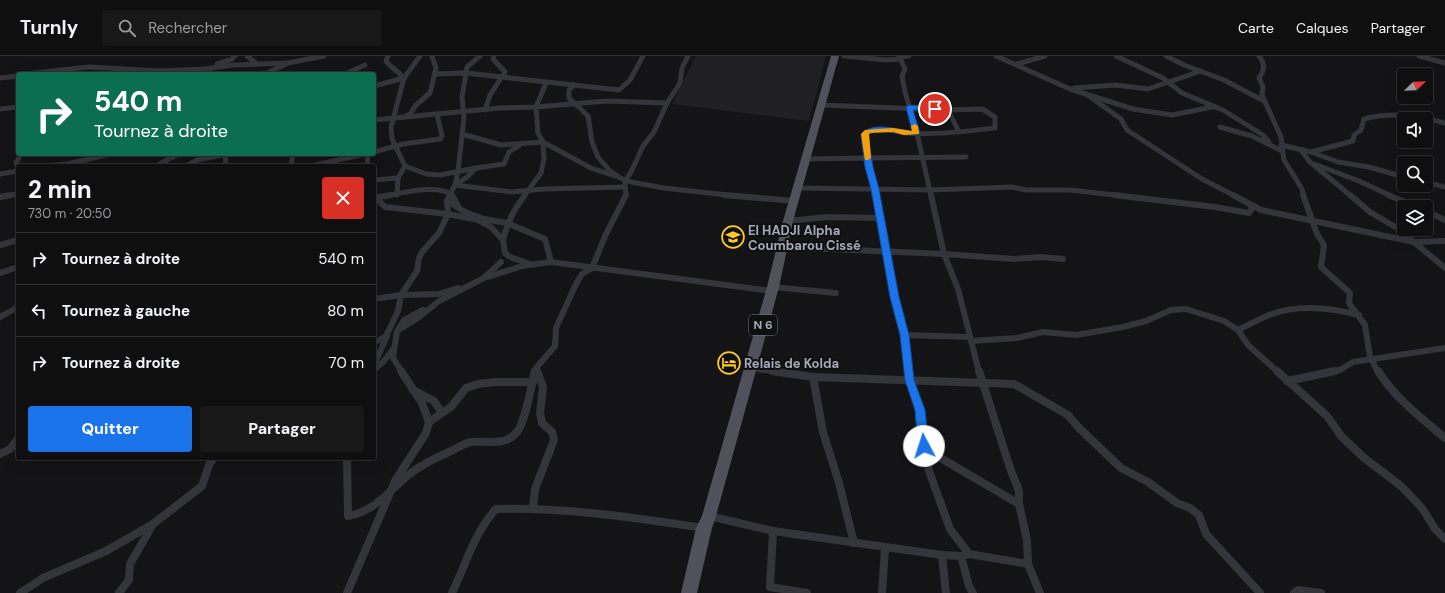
<!DOCTYPE html>
<html lang="fr">
<meta charset="utf-8">
<style>
:root{--surface:#0f0f10;--page:#181819;--text:#f1f3f6;--muted:#9b9c9f;--line:#2f2f30;--accent:#1a73e8}
body{margin:0;font-family:"DM Sans",sans-serif;background:var(--page);color:var(--text);height:100vh;display:flex;flex-direction:column;font-size:15px;white-space:nowrap}
*{box-sizing:border-box;margin:0}
p{font-size:13px;color:var(--muted)}
.icon{flex:none;width:22px;height:22px;fill:none;stroke:currentColor;stroke-width:2;stroke-linecap:round;stroke-linejoin:round}
.map{position:relative;flex:1;overflow:hidden}
.details{position:absolute;left:16px;top:108px;width:360px;height:296px;display:flex;flex-direction:column;background:var(--surface);border-radius:4px;box-shadow:0 4px 16px #0002,0 0 0 1px var(--line)}
.details>*{flex:none}
.guide{position:absolute;left:16px;top:16px;width:360px;height:84px;border-radius:4px;box-shadow:0 4px 16px #0002,0 0 0 1px var(--line);background:#0b6e4f;color:#fff;overflow:hidden}
.needle{width:26px;rotate:67deg}
.controls{position:absolute;left:1397px;top:12px;display:grid;gap:8px}
.controls a{display:grid;place-items:center;width:36px;height:36px;border-radius:4px;background:var(--surface);box-shadow:0 4px 16px #0002,0 0 0 1px var(--line);font-size:20px}
.pin{position:absolute;display:grid;place-items:center;width:34px;height:34px;color:#fff;margin:-17px;border:2px solid #fff;border-radius:50%;box-shadow:0 1px 4px #0007}
.me{position:absolute;width:44px;margin:-22px;rotate:355deg;stroke-linejoin:round;filter:drop-shadow(0 0 3px #0008)}
.turn{display:flex;align-items:center;gap:14px;height:84px;padding:0 12px;font-size:18px}
.turn .icon{width:52px;height:52px;stroke-width:2.5}
.turn b{display:block;font-size:28px;line-height:34px}
.round{display:grid;place-items:center;flex:none;width:42px;height:42px;border-radius:4px;background:var(--page)}
.overview{display:flex;align-items:center;justify-content:space-between;height:68px;padding:0 12px}
h1{font-size:24px;font-weight:800;line-height:30px}
.button{display:flex;gap:8px;margin-top:auto;padding:8px 12px}
.button a{flex:1;height:46px;border-radius:4px;background:var(--accent);color:#fff;font-size:16px;font-weight:800;line-height:46px;text-align:center}
.button a+a{background:var(--page);color:var(--text)}
ul{padding:0;list-style:none}
li{display:flex;align-items:center;gap:12px;height:52px;padding:0 12px;border-top:1px solid var(--line)}
li div{flex:1}
li b{display:block;font-size:15px}
li em{font-style:normal}
header{display:flex;align-items:center;gap:24px;box-sizing:border-box;height:56px;padding:0 20px;background:var(--surface);border-bottom:1px solid var(--line)}
header strong{font-size:19px}
nav{display:flex;gap:22px;margin-inline-start:auto;font-size:14px}
.search{width:280px;height:36px;background:var(--page);display:flex;align-items:center;gap:10px;box-sizing:border-box;padding:0 14px;border-radius:4px;color:var(--muted);font-size:15px}
.map>svg:first-child{display:block}
.built{fill:#201f23}
.lines{fill:none;stroke-linecap:round;stroke-linejoin:round}
.minor-far2{stroke:#34353b;stroke-width:5}
.minor-far1{stroke:#34353b;stroke-width:6}
.minor{stroke:#34353b;stroke-width:8}
.primary{fill:#50515a;fill-rule:evenodd}
.route{fill:#1a73e8;stroke:#114b97}
.slow{fill:#f59e0b}
.labels{text-anchor:middle;stroke-width:4;stroke-linejoin:round;paint-order:stroke}
.shield{fill:#0f0f10;stroke:#777a85;stroke-width:1}
.shield-label{font-size:12px;font-weight:bold;fill:#a4a8b7}
.poi-label{font-size:13px;font-weight:bold;fill:#a4a8b7;stroke:#0f0f10;text-anchor:start}
</style>
<header>
<strong>Turnly</strong>
<div class="search"><svg class="icon" aria-label="search" viewBox="0 0 24 24"><circle cx="10" cy="10" r="6"/><path d="M15 15l6 6"/></svg>Rechercher</div>
<nav><a>Carte</a><a>Calques</a><a>Partager</a></nav>
</header>
<div class="map">
<svg width="1445" height="537" viewBox="0 0 1445 537">
<rect width="100%" height="100%" fill="#141416"/>
<polygon class="built" points="696,0 826,0 809,65 672,48"/>
<g class="lines">
<g class="minor-far2">
<polyline points="247,0 257,8"/>
<path d="M388,0l-2,5c4,6 13,11 18,17"/>
<polyline points="420,0 404,22 391,71 392,83 405,110 426,118 440,119 476,112"/>
<polyline points="844,0 886,4 901,3"/>
<polyline points="899,0 905,13 902,20 905,36 917,77 931,140"/>
<polyline points="996,0 1070,33 1133,53 1172,59 1212,51"/>
<polyline points="1116,0 1163,22 1182,37 1223,54 1263,79 1269,86"/>
<polyline points="1166,0 1184,9 1224,24 1264,45"/>
<path d="M1259,0c6,7 6,14 0,22l4,9 -1,8 19,42 3,23 18,29 2,7"/>
<polyline points="1419,0 1445,7"/>
<polyline points="900,1 909,0"/>
<polyline points="217,8 232,3 235,0"/>
<polyline points="1017,8 1045,0"/>
<polyline points="26,18 89,11 160,15 205,13 233,9 288,7"/>
<polyline points="270,18 267,17 288,7 324,0"/>
<polyline points="345,18 365,9"/>
<polyline points="434,18 466,17 619,34 630,24 643,0"/>
<polyline points="0,22 18,20"/>
<polyline points="574,29 569,34 569,42 588,60 592,86 598,101 609,114 620,122 631,126 664,132 736,140"/>
<polyline points="374,30 404,22"/>
<polyline points="1074,32 1116,29 1148,33 1201,15"/>
<polyline points="1086,38 1121,63 1127,74 1202,123 1235,140"/>
<path d="M820,49l128,5 34,-1 13,8v11c-25,3 -66,8 -91,5 -13,-2 -27,-8 -39,1l2,24 99,-1"/>
<polyline points="0,53 18,51"/>
<polyline points="485,54 490,39 505,16 493,3 494,0"/>
<polyline points="948,54 959,76"/>
<polyline points="404,61 410,58 416,49 430,37 436,12 432,0"/>
<polyline points="374,64 499,52 536,51 607,45 667,47"/>
<polyline points="1220,71 1252,80 1282,95"/>
<polyline points="462,78 501,89 543,86 591,112 615,120"/>
<polyline points="1281,89 1311,96 1338,106 1369,111 1404,121"/>
<polyline points="1301,94 1310,106 1351,140"/>
<polyline points="374,96 403,88 440,83 442,80 437,58"/>
<path d="M1311,96l42,-11 1,-6 7,-5 3,-11c29,-8 53,-3 81,4"/>
<polyline points="367,98 368,110"/>
<polyline points="806,103 867,102 875,140"/>
<polyline points="167,104 179,98"/>
<polyline points="1314,108 1359,125 1391,140"/>
<polyline points="45,110 67,108 111,98"/>
<polyline points="156,110 167,104 170,98"/>
<polyline points="186,110 197,104 227,98"/>
<polyline points="225,110 226,98"/>
<polyline points="291,110 293,98"/>
<polyline points="311,110 365,98"/>
<polyline points="18,111 16,107 21,98"/>
<polyline points="0,118 18,115"/>
<polyline points="374,124 398,122"/>
<polyline points="1426,126 1445,131"/>
<polyline points="455,129 512,136 544,133 625,131"/>
<polyline points="455,129 467,121 476,112 504,108 509,96 520,89"/>
<polyline points="798,132 930,134 1012,131 1026,134 1070,134 1123,140"/>
<polyline points="397,139 398,122 405,110"/>
<polyline points="5,140 18,138"/>
<path d="M385,140c17,-3 55,-13 68,0"/>
<polyline points="449,140 455,129 458,115 464,62 462,41 467,11 480,0"/>
<polyline points="524,140 541,117 544,103 543,86 538,77 536,51 546,27"/>
<polyline points="626,140 625,125 631,116 643,90 654,76 667,47 680,27 682,12 688,0"/>
</g>
<g class="minor-far1">
<polyline points="452,139 459,152"/>
<polyline points="724,139 795,145"/>
<polyline points="875,139 904,279 908,316"/>
<polyline points="931,139 944,198 958,233 979,316"/>
<polyline points="1114,139 1215,151 1249,157 1252,153 1250,149"/>
<polyline points="1233,139 1261,154 1414,186 1445,185"/>
<polyline points="1303,139 1317,178 1324,189 1321,211 1350,237 1349,247 1365,269 1370,301 1378,316"/>
<polyline points="1350,139 1370,156 1397,172 1445,212"/>
<polyline points="1388,139 1417,151"/>
<polyline points="374,140 385,151 448,158 478,164 491,171 503,184 505,197 510,201 530,208"/>
<polyline points="0,141 11,139"/>
<polyline points="374,142 391,139"/>
<polyline points="447,145 465,156 484,163 507,167 545,183 551,206"/>
<polyline points="1426,155 1445,164"/>
<polyline points="788,165 827,161 880,162"/>
<path d="M503,184c5,-19 10,-29 22,-45"/>
<polyline points="0,189 18,184"/>
<polyline points="782,191 944,198 1014,203 1042,201 1063,203"/>
<polyline points="0,217 18,211"/>
<polyline points="488,221 522,210 551,206 772,235"/>
<polyline points="773,231 836,237"/>
<polyline points="374,243 401,239 439,238 458,232"/>
<polyline points="0,261 18,251"/>
<polyline points="399,272 404,264 423,254"/>
<path d="M1238,274c11,-5 22,-12 34,-16 27,-10 60,-6 87,1"/>
<polyline points="904,279 970,281"/>
<polyline points="971,285 1017,282 1043,276 1076,279 1123,271 1146,265 1171,254 1186,253 1224,265 1238,274 1248,289 1278,316"/>
<polyline points="374,287 386,280 398,255 401,239 417,215 419,202 422,196 439,177 448,158 447,145 450,139"/>
<polyline points="374,309 387,280"/>
<polyline points="536,312 537,316"/>
<polyline points="751,312 779,316"/>
<polyline points="374,314 383,306 394,292"/>
<polyline points="402,316 393,302 397,275 418,262 439,245 484,222 501,206"/>
<polyline points="535,316 536,312 555,290 556,272 576,228 582,218 592,212 606,178 626,139"/>
<polyline points="1330,316 1340,314 1353,306 1445,292"/>
</g>
<g class="minor">
<polyline points="772,315 813,321 1014,328 1068,359 1078,371 1121,412 1148,426 1177,447 1190,452 1199,459 1206,478 1260,537"/>
<polyline points="908,315 909,324 920,354 924,390 929,415 950,473 969,498"/>
<polyline points="979,315 1010,412 1019,435 1019,448 1027,484 1028,508 1040,537"/>
<polyline points="1277,315 1327,360 1341,380 1363,401 1401,430 1422,452 1435,473 1445,483"/>
<path d="M1378,315c17,27 43,47 67,67"/>
<polyline points="813,321 823,376 839,427 854,487"/>
<polyline points="1287,325 1335,315"/>
<polyline points="413,334 434,345 442,357"/>
<polyline points="429,366 451,351 466,332 478,328 495,326 533,326"/>
<polyline points="924,390 944,404 1019,448"/>
<polyline points="0,398 10,393 18,383"/>
<path d="M347,402l1,58c25,-4 41,-24 59,-40 12,-10 28,-18 42,-24 7,-3 15,-9 22,-10 16,-2 34,5 46,-10 9,-12 14,-46 18,-61"/>
<polyline points="533,452 535,433 554,384 552,376 542,367 540,357 543,331 537,315"/>
<polyline points="709,460 773,475 942,499 961,500 969,498 1028,508"/>
<polyline points="773,475 770,531 807,537"/>
<polyline points="942,499 946,537"/>
<polyline points="961,500 969,530 973,537"/>
<polyline points="20,537 43,522 106,495 153,468"/>
<polyline points="119,537 129,524 130,508 153,468 202,430 209,409 214,402"/>
<polyline points="347,537 395,425 426,377 429,366 422,347 401,315"/>
<path d="M452,537c14,-29 22,-60 44,-84 69,-2 139,9 208,19"/>
<polyline points="882,537 885,492"/>
<polyline points="1294,537 1298,534 1321,537"/>
</g>
<polygon class="primary" points="831,0 839,0 793,165 779,231 716,460 712,472 697,537 681,537 696,472 702,460 767,231 783,165"/>
</g>
<path class="route" d="M909,49l26,2 3,2 -3,2 -22,-1 7,23 -1,1c-15,3 -38,-8 -51,1l5,32 6,22 20,108 10,38 5,45 11,30 4,36 -2,3 -3,1 -4,-1 -2,-3 -3,-36 -10,-30 -5,-45 -10,-38 -19,-108 -6,-22 -4,-33c13,-13 36,-4 51,-3l-6,-24z"/>
<polygon class="slow" points="915,68 918,70 919,78 904,79 893,76 869,77 871,102 868,104 865,104 861,78 865,74 893,72 912,75 911,70"/>
<defs>
<g id="school-ring" transform="scale(1.15)"><circle r="9.5" fill="#0f0f10" stroke="#fdcb24" stroke-width="1.5"/><path d="M0-5L7-2L0 1L-7-2ZM-4 1L0 2.5L4 1V4Q0 6-4 4Z" fill="#fdcb24"/></g>
<g id="hotel-ring" transform="scale(1.15)"><circle r="9.5" fill="#0f0f10" stroke="#fdcb24" stroke-width="1.5"/><path d="M-6-4.5h1.5V1H6V5H4.5V3h-9V5H-6ZM-4 0a1.8 1.8 0 1 1 3.6 0ZM.5 0V-2.5h3Q6-2.5 6 0Z" fill="#fdcb24"/></g>
</defs>
<g fill-rule="evenodd">
<use href="#school-ring" x="733" y="181"/>
<use href="#hotel-ring" x="729" y="307"/>
</g>
<g class="labels">
<rect class="shield" x="749" y="259" width="28" height="20" rx="3"/>
<g class="shield-label">
<text x="763" y="273">N 6</text>
</g>
<g class="poi-label">
<text x="748" y="179">El HADJI Alpha<tspan x="748" dy="15">Coumbarou Cissé</tspan></text>
<text x="744" y="312">Relais de Kolda</text>
</g>
</g>
</svg>
<div class="controls">
<a><svg class="needle" viewBox="-14 -14 28 28"><path d="M0-13l5 13h-10z" fill="#e53935"/><path d="M0 13l5-13h-10z" fill="#9b9c9f"/></svg></a>
<a><svg class="icon" aria-label="sound" viewBox="0 0 24 24"><path d="M4 9h4l5-4v14l-5-4H4zM17 9q2 3 0 6"/></svg></a>
<a><svg class="icon" aria-label="search" viewBox="0 0 24 24"><circle cx="10" cy="10" r="6"/><path d="M15 15l6 6"/></svg></a>
<a><svg class="icon" aria-label="layers" viewBox="0 0 24 24"><path d="M12 4l9 5-9 5-9-5zM3 14l9 5 9-5"/></svg></a>
</div>
<div class="pin" style="left:935px;top:53px;background:#d93025"><svg class="icon" aria-label="arrive" viewBox="0 0 24 24"><path d="M6 21V4h12l-3 4 3 4H6"/></svg></div>
<svg class="me" style="left:924px;top:390px" viewBox="-20 -20 40 40"><circle r="19" fill="#fff"/><path d="M0-13L10 11 0 6-10 11z" fill="#1a73e8"/></svg>
<div class="guide">
<div class="turn"><svg class="icon" aria-label="right" viewBox="0 0 24 24"><path d="M7 20v-9h11M14 6l5 5-5 5"/></svg><div><b>540 m</b>Tournez à droite</div></div>
</div>
<section class="details">
<div class="overview"><div><h1>2 min</h1><p>730 m · 20:50</p></div><a class="round" style="background:#d93025;color:#fff"><svg class="icon" aria-label="close" viewBox="0 0 24 24"><path d="M6 6l12 12M18 6L6 18"/></svg></a></div>
<ul>
<li><svg class="icon" aria-label="right" viewBox="0 0 24 24"><path d="M7 20v-9h11M14 6l5 5-5 5"/></svg><div><b>Tournez à droite</b></div><em>540 m</em></li>
<li><svg class="icon" aria-label="left" viewBox="0 0 24 24"><path d="M17 20v-9H6M10 6l-5 5 5 5"/></svg><div><b>Tournez à gauche</b></div><em>80 m</em></li>
<li><svg class="icon" aria-label="right" viewBox="0 0 24 24"><path d="M7 20v-9h11M14 6l5 5-5 5"/></svg><div><b>Tournez à droite</b></div><em>70 m</em></li>
</ul>
<div class="button"><a>Quitter</a><a>Partager</a></div>
</section>
</div>
